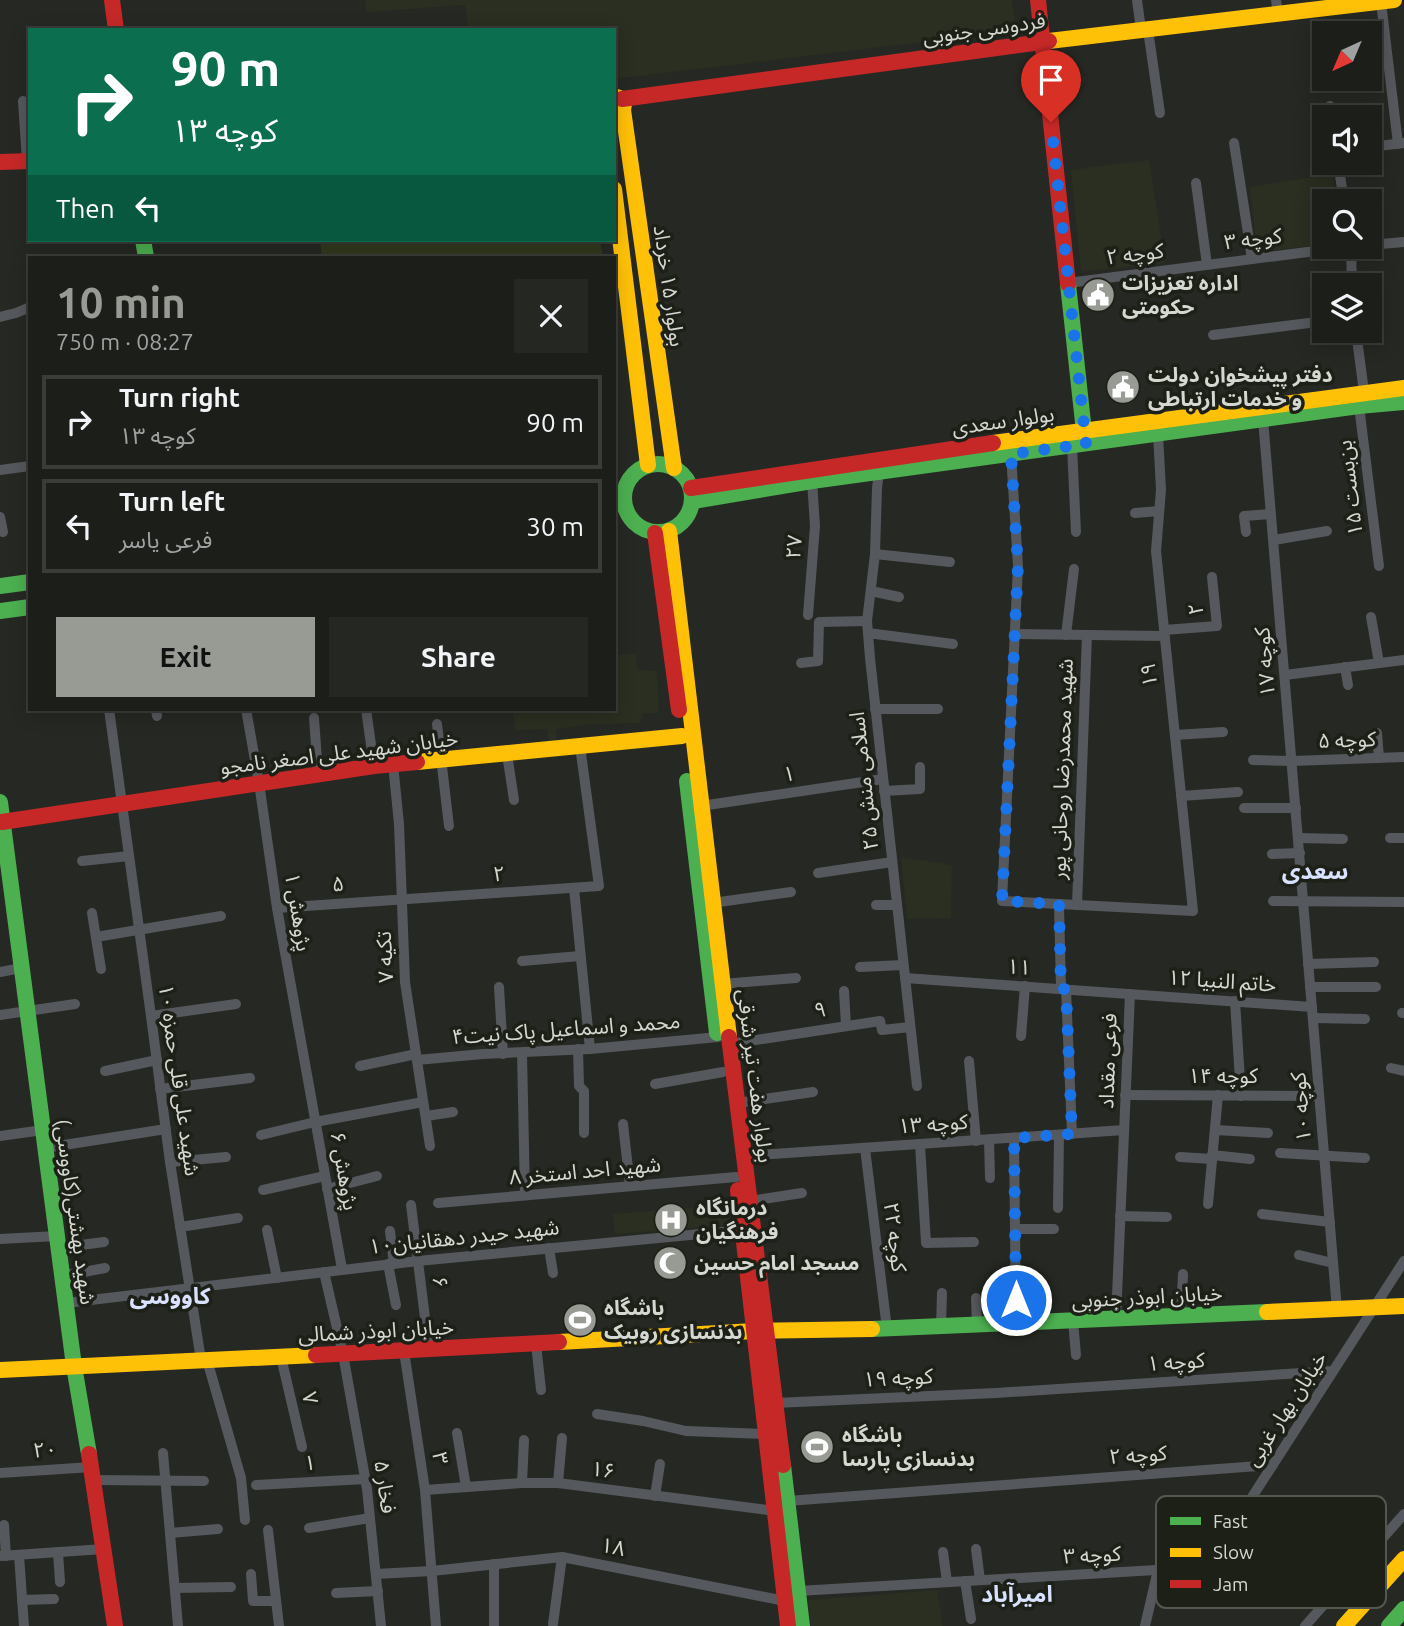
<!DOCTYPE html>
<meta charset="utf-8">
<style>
:root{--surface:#1c1e1a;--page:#252723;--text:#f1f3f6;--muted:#a0a2a2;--line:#3a3c39;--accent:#989a94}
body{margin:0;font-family:Ubuntu,"Noto Sans Arabic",sans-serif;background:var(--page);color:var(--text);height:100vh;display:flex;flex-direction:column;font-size:26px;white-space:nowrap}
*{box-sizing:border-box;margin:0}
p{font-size:23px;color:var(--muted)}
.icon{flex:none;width:38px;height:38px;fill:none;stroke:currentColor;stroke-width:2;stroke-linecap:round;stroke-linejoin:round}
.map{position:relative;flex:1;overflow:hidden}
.side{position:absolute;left:28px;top:256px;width:588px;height:455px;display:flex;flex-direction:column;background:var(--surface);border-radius:0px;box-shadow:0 4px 18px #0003,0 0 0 2px var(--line)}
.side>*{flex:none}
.hud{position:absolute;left:28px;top:28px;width:588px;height:214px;border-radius:0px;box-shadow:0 4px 18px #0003,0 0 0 2px var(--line);background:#0b6e4f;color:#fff;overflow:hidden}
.needle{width:46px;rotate:224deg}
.controls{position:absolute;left:1312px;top:21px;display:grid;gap:14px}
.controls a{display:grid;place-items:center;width:70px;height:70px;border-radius:0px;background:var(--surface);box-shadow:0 4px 18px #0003,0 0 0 2px var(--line);font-size:35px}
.pin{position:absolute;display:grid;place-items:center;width:60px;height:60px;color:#fff;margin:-72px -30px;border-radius:50% 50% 50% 0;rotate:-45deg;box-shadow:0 0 7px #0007}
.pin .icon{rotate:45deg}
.me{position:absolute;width:77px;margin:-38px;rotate:0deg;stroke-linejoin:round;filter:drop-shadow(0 0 5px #0008)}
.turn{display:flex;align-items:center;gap:24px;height:147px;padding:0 28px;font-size:32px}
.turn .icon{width:91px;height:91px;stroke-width:2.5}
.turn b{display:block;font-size:49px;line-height:60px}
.then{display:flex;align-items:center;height:66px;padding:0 28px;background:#0003;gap:14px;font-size:26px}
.round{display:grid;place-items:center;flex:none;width:74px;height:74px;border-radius:0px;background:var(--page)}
.summary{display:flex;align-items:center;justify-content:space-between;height:119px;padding:0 28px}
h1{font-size:42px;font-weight:700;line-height:52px;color:var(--accent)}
.primary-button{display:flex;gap:14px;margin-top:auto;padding:14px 28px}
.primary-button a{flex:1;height:80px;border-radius:0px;background:var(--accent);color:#111;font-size:28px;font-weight:700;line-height:80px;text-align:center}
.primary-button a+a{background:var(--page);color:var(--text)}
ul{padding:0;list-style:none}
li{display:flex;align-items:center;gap:21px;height:94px;margin:0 14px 10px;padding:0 14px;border:4px solid var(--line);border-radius:0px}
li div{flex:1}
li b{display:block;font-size:26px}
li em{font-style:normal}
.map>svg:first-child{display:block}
.built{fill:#2a2f21}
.green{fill:#323a1f}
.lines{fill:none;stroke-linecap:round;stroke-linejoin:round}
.street{stroke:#55585c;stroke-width:10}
.fast{stroke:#4caf50;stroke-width:16}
.slow{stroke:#ffc107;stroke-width:16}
.jam{stroke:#c62828;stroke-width:16}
.route{stroke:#1a73e8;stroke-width:12;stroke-dasharray:0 21.6}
.labels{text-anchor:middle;stroke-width:7;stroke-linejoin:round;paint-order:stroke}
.street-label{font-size:21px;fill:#d5d7d1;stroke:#1d2017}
.poi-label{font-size:21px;font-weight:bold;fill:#d5d7d1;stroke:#1d2017;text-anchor:start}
.neighbourhood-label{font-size:23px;font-weight:bold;fill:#d8e1fd;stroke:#1d2017}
.key{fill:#1d2017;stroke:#54574f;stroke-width:2}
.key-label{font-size:19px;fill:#d5d7d1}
</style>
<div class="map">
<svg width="1404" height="1626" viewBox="0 0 1404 1626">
<rect width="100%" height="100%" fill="#262823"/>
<g class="built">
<polygon points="365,0 1012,0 1016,31 614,79 614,30 469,30 465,5 367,12"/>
<polygon points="1149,160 1165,263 1081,272 1071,170"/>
<polygon points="1332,174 1336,201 1325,201 1325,244 1257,252 1250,187"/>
<polygon points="635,653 638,670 657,671 659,713 643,713 640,723 592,724 556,729 557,739 549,741 547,729 515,730 513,711 493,714 493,709 614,709 614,655"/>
<polygon points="901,857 952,865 951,918 907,919"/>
<polygon points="727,1205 729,1225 615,1234 613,1214"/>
<polygon points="937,1590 943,1626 811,1626 808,1600"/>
</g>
<polygon class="green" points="320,240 600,240 603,257 322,257"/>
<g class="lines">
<g class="street">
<polyline points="1137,0 1141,30"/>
<polyline points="1276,0 1278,14"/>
<polyline points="1381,2 1398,144"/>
<polyline points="1148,30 1160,113"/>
<polyline points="23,101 27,161"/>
<polyline points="1330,106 1331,117"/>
<polyline points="1234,143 1252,259"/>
<polyline points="1370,147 1404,143"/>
<polyline points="1338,163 1344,201"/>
<polyline points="1196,183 1207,265"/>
<polyline points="1370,245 1404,242"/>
<polyline points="1351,247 1352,285"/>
<polyline points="1068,283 1346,247"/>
<polyline points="0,317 16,313 30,307"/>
<polyline points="1356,331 1364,392"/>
<polyline points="1213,335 1325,321"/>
<polyline points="1359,406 1379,566"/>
<polyline points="1263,419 1337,1310"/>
<polyline points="1072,446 1076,532"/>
<polyline points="1011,454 1018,566 1002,901 1193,911 1156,551 1161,490 1158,434"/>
<polyline points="0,470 30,466"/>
<polyline points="879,472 877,488 875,554 867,621 870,658 917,1086"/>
<polyline points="1135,513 1159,511"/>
<polyline points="0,517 3,532"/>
<polyline points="1246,532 1244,516 1271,514"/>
<polyline points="1274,540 1327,531"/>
<polyline points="875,554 950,562"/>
<polyline points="871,591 899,597"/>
<polyline points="808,615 815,526 812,481"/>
<polyline points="1371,617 1379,663"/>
<polyline points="1164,630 1217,626 1212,577"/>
<polyline points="868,633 953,644"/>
<polyline points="1014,634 1164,636"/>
<polyline points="1066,635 1074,569"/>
<polyline points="801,663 818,661 819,622 867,621"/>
<polyline points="1345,667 1348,685"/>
<polyline points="1285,675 1404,660"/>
<polyline points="109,709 151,1016 170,1162 201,1360"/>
<polyline points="156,709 157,716"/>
<polyline points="246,709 259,783 277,908 342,1269"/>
<polyline points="366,709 374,766"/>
<polyline points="875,709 938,709"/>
<polyline points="314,718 318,774"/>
<polyline points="437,724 449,826"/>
<polyline points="1377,733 1379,758"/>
<polyline points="1175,735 1223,732"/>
<polyline points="507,754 514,800"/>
<polyline points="1253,760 1292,761 1404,757"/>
<polyline points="393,764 399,824 405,982 430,1146"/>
<polyline points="884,791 920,789 920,767"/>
<polyline points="1181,796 1238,792"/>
<polyline points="701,806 883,779"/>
<polyline points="1244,808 1296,808"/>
<polyline points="1298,838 1343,839"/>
<polyline points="1390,838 1404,838"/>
<polyline points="1272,854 1300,853"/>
<polyline points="82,861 129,856"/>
<polyline points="818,873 892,862"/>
<polyline points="574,888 590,1049"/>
<polyline points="1273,901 1404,902"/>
<polyline points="712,903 791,892"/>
<polyline points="1059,904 1061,989"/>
<polyline points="876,905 897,905"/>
<polyline points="1077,905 1087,635"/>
<polyline points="277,908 599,886 580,746"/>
<polyline points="92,913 101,969"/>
<polyline points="96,937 221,916"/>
<polyline points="522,961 580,956"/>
<polyline points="1308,964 1374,962"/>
<polyline points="860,967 903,965"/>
<polyline points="0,972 21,968"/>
<polyline points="905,978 1312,1007"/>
<polyline points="722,984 796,978"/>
<polyline points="499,987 503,1054"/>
<polyline points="1310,987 1376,987"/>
<polyline points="1066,989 1072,1134"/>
<polyline points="844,991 846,1026"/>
<polyline points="1235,1001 1241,1096"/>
<polyline points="1402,1013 1404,1013"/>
<polyline points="0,1015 75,1004"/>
<polyline points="151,1016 236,1004"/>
<polyline points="1313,1018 1365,1019"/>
<polyline points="1021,1036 1025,986"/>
<polyline points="730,1044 880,1021 882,1030 910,1027"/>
<polyline points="578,1049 579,1086 584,1091 584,1133"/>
<polyline points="522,1053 525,1195"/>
<polyline points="417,1060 483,1054 590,1049 718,1037"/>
<polyline points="969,1061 976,1141"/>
<polyline points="360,1066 416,1054"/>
<polyline points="1391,1068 1404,1071"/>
<polyline points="105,1071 157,1060"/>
<polyline points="655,1084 723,1072"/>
<polyline points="160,1089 250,1078"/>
<polyline points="1125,1095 1319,1096"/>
<polyline points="737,1103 813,1092"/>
<polyline points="426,1116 453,1112"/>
<polyline points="623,1124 630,1186"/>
<polyline points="1215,1130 1268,1133"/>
<polyline points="261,1135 315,1122 423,1102"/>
<polyline points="0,1136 43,1130"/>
<polyline points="1014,1138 1016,1324"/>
<polyline points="989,1140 990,1178"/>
<polyline points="920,1145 926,1243 974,1242"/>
<polyline points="45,1148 166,1129"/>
<polyline points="865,1148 887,1329"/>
<polyline points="1280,1153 1365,1158"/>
<polyline points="1212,1155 1250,1159"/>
<polyline points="744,1156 1124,1130"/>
<polyline points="1180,1157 1212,1159"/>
<polyline points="170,1162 226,1157"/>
<polyline points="327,1189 377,1176"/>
<polyline points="263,1190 325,1176"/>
<polyline points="750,1201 802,1193"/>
<polyline points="438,1203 736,1177"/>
<polyline points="1208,1204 1218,1095"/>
<polyline points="411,1205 429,1350"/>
<polyline points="1058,1208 1059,1135"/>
<polyline points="1262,1214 1330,1222"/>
<polyline points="1120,1216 1167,1217"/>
<polyline points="180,1227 238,1218"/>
<polyline points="1015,1229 1054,1229"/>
<polyline points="267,1230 277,1278"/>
<polyline points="390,1231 394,1264"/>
<polyline points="0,1239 57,1236"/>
<polyline points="58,1248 104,1242"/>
<polyline points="549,1248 553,1273"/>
<polyline points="1299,1255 1333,1263"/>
<polyline points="388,1264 396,1305"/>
<polyline points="324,1272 343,1354 367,1489 381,1626"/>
<polyline points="62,1276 105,1268"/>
<polyline points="976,1298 977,1325"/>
<polyline points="66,1303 418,1261 742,1230"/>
<polyline points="1181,1316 1183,1274"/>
<polyline points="1116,1319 1130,994"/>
<polyline points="1073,1321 1076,1355"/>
<polyline points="941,1327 942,1293"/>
<polyline points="536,1344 541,1390"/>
<polyline points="404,1351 425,1490 436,1626"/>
<polyline points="281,1357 302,1447"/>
<polyline points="207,1360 241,1478 245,1520"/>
<polyline points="775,1403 996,1393 1333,1371"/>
<polyline points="597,1414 643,1421 686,1431 765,1434"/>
<polyline points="457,1433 466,1487"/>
<polyline points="163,1453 178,1626"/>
<polyline points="0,1473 92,1467"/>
<polyline points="94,1480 204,1481"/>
<polyline points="522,1483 524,1440"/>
<polyline points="558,1483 562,1438"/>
<polyline points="256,1485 366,1479"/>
<polyline points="425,1490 522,1483 558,1483 775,1511"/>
<polyline points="655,1496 660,1464"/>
<polyline points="787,1501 1273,1465"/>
<polyline points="4,1525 6,1556"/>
<polyline points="309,1528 370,1518"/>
<polyline points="268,1530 279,1626"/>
<polyline points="170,1533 218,1529"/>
<polyline points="976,1549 980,1580"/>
<polyline points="58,1552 60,1582"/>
<polyline points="943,1552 947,1582"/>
<polyline points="19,1555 24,1626"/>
<polyline points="0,1556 104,1549"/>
<polyline points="251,1574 253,1601 276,1601"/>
<polyline points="376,1574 432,1571 562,1557 785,1601"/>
<polyline points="965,1581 971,1619"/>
<polyline points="175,1588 231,1587"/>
<polyline points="798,1591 1207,1567 1404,1261"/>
<polyline points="336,1593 378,1591"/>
<polyline points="22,1600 54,1599"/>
<polyline points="553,1624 562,1557"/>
<polyline points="494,1626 494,1564"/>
<polyline points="1145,1626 1158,1570"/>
<polyline points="1305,1626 1404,1514"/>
</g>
<g class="fast">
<polyline points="143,240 146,257"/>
<polyline points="1068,284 1085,441"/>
<circle cx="658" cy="498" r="34"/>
<polyline points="693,501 812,481 1359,406 1404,402"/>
<polyline points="0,586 30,582"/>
<polyline points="0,611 30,607"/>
<polyline points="687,781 717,1033"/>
<polyline points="0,802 74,1366 89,1454"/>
<polyline points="872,1329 1267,1312"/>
<polyline points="783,1465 802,1626"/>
<polyline points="1389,1626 1404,1609"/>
</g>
<g class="slow">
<polyline points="1049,41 1394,0"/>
<polyline points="614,96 622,99 624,104 623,110 674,468"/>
<polyline points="614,189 648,465"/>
<polyline points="993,443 1404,388"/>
<polyline points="669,531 729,1037"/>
<polyline points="417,762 682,736"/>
<polyline points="1267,1312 1404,1306"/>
<polyline points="559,1342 754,1331 872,1329"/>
<polyline points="0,1370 316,1355"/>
<polyline points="1344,1626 1404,1559"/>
</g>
<g class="jam">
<polyline points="112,0 116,30"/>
<polyline points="1038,0 1068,284"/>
<polyline points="622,99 1049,41"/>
<polyline points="0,162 30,161"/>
<polyline points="691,488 993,443"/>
<polyline points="655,533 679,710"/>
<polyline points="2,822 374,766 417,762"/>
<polyline points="729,1037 783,1465"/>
<polyline points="738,1190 788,1626"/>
<polyline points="316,1355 559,1342"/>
<polyline points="89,1454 115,1626"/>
</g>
</g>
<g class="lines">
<polyline class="route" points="1016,1300 1014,1138 1072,1134 1066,989 1061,989 1059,904 1002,901 1018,566 1011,454 1086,444 1051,122"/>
</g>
<defs>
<g id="civic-disc" transform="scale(1.75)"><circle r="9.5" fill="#989a94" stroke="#1d2017"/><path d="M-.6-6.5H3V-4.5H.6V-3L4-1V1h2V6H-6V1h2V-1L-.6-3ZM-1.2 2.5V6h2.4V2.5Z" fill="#fff"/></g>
<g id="hospital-disc" transform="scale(1.75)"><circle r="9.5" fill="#989a94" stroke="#1d2017"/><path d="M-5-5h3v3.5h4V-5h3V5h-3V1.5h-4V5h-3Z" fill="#fff"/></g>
<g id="mosque-disc" transform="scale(1.75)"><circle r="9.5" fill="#989a94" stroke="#1d2017"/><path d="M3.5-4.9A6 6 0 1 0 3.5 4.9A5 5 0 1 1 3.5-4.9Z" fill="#fff"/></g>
<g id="stadium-disc" transform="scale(1.75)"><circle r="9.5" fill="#989a94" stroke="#1d2017"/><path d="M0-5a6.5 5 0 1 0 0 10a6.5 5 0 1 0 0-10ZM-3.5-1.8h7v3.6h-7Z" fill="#fff"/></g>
</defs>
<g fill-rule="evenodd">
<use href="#civic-disc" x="1098" y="295"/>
<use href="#civic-disc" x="1123" y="387"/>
<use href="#hospital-disc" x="671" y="1220"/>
<use href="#mosque-disc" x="670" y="1263"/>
<use href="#stadium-disc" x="580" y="1320"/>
<use href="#stadium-disc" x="817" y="1447"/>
</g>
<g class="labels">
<g class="street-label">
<text transform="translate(984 29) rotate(-8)" y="7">فردوسی جنوبی</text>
<text transform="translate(1253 239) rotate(-7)" y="7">کوچه ۳</text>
<text transform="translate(1135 254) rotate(-7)" y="7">کوچه ۲</text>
<text transform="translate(669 286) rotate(82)" y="7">بولوار ۱۵ خرداد</text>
<text transform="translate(1003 421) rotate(-8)" y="7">بولوار سعدی</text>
<text transform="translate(1350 488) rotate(-97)" y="7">بن‌بست ۱۵</text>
<text transform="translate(794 547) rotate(-85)" y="7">۲۷</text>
<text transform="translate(1196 609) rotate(-96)" y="7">۲</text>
<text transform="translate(1265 662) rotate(-95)" y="7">کوچه ۱۷</text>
<text transform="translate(1149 675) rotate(-96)" y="7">۱۹</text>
<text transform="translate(1347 740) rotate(-2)" y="7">کوچه ۵</text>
<text transform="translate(339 753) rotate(-7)" y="7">خیابان شهید علی اصغر نامجو</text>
<text transform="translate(1062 769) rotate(-88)" y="7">شهید محمدرضا روحانی پور</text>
<text transform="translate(789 774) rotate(-8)" y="7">۱</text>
<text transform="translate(864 781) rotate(-96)" y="7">اسلامی منش ۲۵</text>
<text transform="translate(499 874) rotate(-4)" y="7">۲</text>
<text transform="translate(338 884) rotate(-4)" y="7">۵</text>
<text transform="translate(298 912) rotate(81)" y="7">پژوهش ۱</text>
<text transform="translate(385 957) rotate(-93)" y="7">تکیه ۷</text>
<text transform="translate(1019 967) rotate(4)" y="7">۱۱</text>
<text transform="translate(1222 981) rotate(4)" y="7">خاتم النبیا ۱۲</text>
<text transform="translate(820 1010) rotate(-9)" y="7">۹</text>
<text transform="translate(566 1029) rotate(-4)" y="7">محمد و اسماعیل پاک نیت۴</text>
<text transform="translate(1108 1061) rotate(-88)" y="7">فرعی مقداد</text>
<text transform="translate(755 1076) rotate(83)" y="7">بولوار هفت تیر شرقی</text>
<text x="1223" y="1083">کوچه ۱۴</text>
<text transform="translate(179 1080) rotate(82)" y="7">شهید علی قلی حمزه ۱۰</text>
<text transform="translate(1301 1107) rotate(-95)" y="7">کوچه ۱۰</text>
<text transform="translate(933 1124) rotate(-4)" y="7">کوچه ۱۳</text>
<text transform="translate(344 1171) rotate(80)" y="7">پژوهش ۶</text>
<text transform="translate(585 1171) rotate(-5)" y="7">شهید احد استخر ۸</text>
<text transform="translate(75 1212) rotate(82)" y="7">شهید بهشتی(کاووسی)</text>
<text transform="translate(464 1237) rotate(-6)" y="7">شهید حیدر دهقانیان۱۰</text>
<text transform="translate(895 1237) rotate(83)" y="7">کوچه ۲۲</text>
<text transform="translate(440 1282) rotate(83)" y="7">۶</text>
<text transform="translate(1147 1297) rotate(-3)" y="7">خیابان ابوذر جنوبی</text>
<text transform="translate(376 1331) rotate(-3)" y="7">خیابان ابوذر شمالی</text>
<text transform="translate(1176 1362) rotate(-4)" y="7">کوچه ۱</text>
<text transform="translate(898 1378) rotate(-3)" y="7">کوچه ۱۹</text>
<text transform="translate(310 1398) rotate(77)" y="7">۷</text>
<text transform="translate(1286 1409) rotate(-57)" y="7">خیابان بهار غربی</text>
<text transform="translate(45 1450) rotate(-4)" y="7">۲۰</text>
<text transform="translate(1138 1455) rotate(-4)" y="7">کوچه ۲</text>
<text transform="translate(440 1458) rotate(81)" y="7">۳</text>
<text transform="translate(310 1463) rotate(-3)" y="7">۱</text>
<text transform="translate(603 1470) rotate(8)" y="7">۱۶</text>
<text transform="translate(385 1487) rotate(82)" y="7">فخار ۵</text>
<text transform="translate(613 1547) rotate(11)" y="7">۱۸</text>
<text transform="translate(1092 1555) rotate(-3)" y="7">کوچه ۳</text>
</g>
<g class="poi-label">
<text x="1122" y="290">اداره تعزیزات<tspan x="1122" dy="24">حکومتی</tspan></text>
<text x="1148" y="382">دفتر پیشخوان دولت<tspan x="1148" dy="24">و خدمات ارتباطی</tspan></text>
<text x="696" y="1215">درمانگاه<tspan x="696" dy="24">فرهنگیان</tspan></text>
<text x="694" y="1270">مسجد امام حسین</text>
<text x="604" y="1315">باشگاه<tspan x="604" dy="24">بدنسازی روبیک</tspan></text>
<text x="842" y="1442">باشگاه<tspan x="842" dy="24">بدنسازی پارسا</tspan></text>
</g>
<g class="neighbourhood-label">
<text x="1315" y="879">سعدی</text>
<text x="170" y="1304">کاووسی</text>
<text x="1017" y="1602">امیرآباد</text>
</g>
</g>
<rect x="1156" y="1496" width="230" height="112" rx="10" class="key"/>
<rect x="1170" y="1517" width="31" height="8" fill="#4caf50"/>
<rect x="1170" y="1548" width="31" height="9" fill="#ffc107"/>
<rect x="1170" y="1580" width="31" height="8" fill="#c62828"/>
<g class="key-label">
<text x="1213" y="1528">Fast</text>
<text x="1213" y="1559">Slow</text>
<text x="1213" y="1591">Jam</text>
</g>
</svg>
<div class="controls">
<a><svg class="needle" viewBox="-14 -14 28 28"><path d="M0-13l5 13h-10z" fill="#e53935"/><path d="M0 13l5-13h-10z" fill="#a0a2a2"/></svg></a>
<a><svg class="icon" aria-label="sound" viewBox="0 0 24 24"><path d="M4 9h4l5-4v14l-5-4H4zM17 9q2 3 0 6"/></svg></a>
<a><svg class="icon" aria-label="search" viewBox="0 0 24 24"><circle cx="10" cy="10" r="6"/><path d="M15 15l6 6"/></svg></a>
<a><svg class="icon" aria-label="layers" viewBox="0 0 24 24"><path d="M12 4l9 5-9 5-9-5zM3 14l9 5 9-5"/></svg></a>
</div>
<div class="pin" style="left:1051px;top:122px;background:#d93025"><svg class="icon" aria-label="arrive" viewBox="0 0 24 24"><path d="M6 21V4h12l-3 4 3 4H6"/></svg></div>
<svg class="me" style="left:1016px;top:1300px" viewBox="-20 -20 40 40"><circle r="17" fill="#1a73e8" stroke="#fff" stroke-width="3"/><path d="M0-11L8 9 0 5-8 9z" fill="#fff"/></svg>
<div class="hud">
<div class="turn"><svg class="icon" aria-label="right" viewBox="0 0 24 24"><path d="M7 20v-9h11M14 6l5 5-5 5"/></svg><div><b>90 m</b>کوچه ۱۳</div></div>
<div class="then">Then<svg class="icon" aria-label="left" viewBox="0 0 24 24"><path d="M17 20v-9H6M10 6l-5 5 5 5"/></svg></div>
</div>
<section class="side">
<div class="summary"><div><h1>10 min</h1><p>750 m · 08:27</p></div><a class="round"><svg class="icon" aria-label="close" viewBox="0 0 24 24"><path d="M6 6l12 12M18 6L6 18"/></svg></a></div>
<ul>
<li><svg class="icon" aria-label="right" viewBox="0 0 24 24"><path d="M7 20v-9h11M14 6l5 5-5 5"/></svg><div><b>Turn right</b><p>کوچه ۱۳</p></div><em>90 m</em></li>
<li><svg class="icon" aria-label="left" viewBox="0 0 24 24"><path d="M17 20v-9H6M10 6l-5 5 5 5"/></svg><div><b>Turn left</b><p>فرعی یاسر</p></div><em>30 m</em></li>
</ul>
<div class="primary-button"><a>Exit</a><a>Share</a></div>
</section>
</div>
